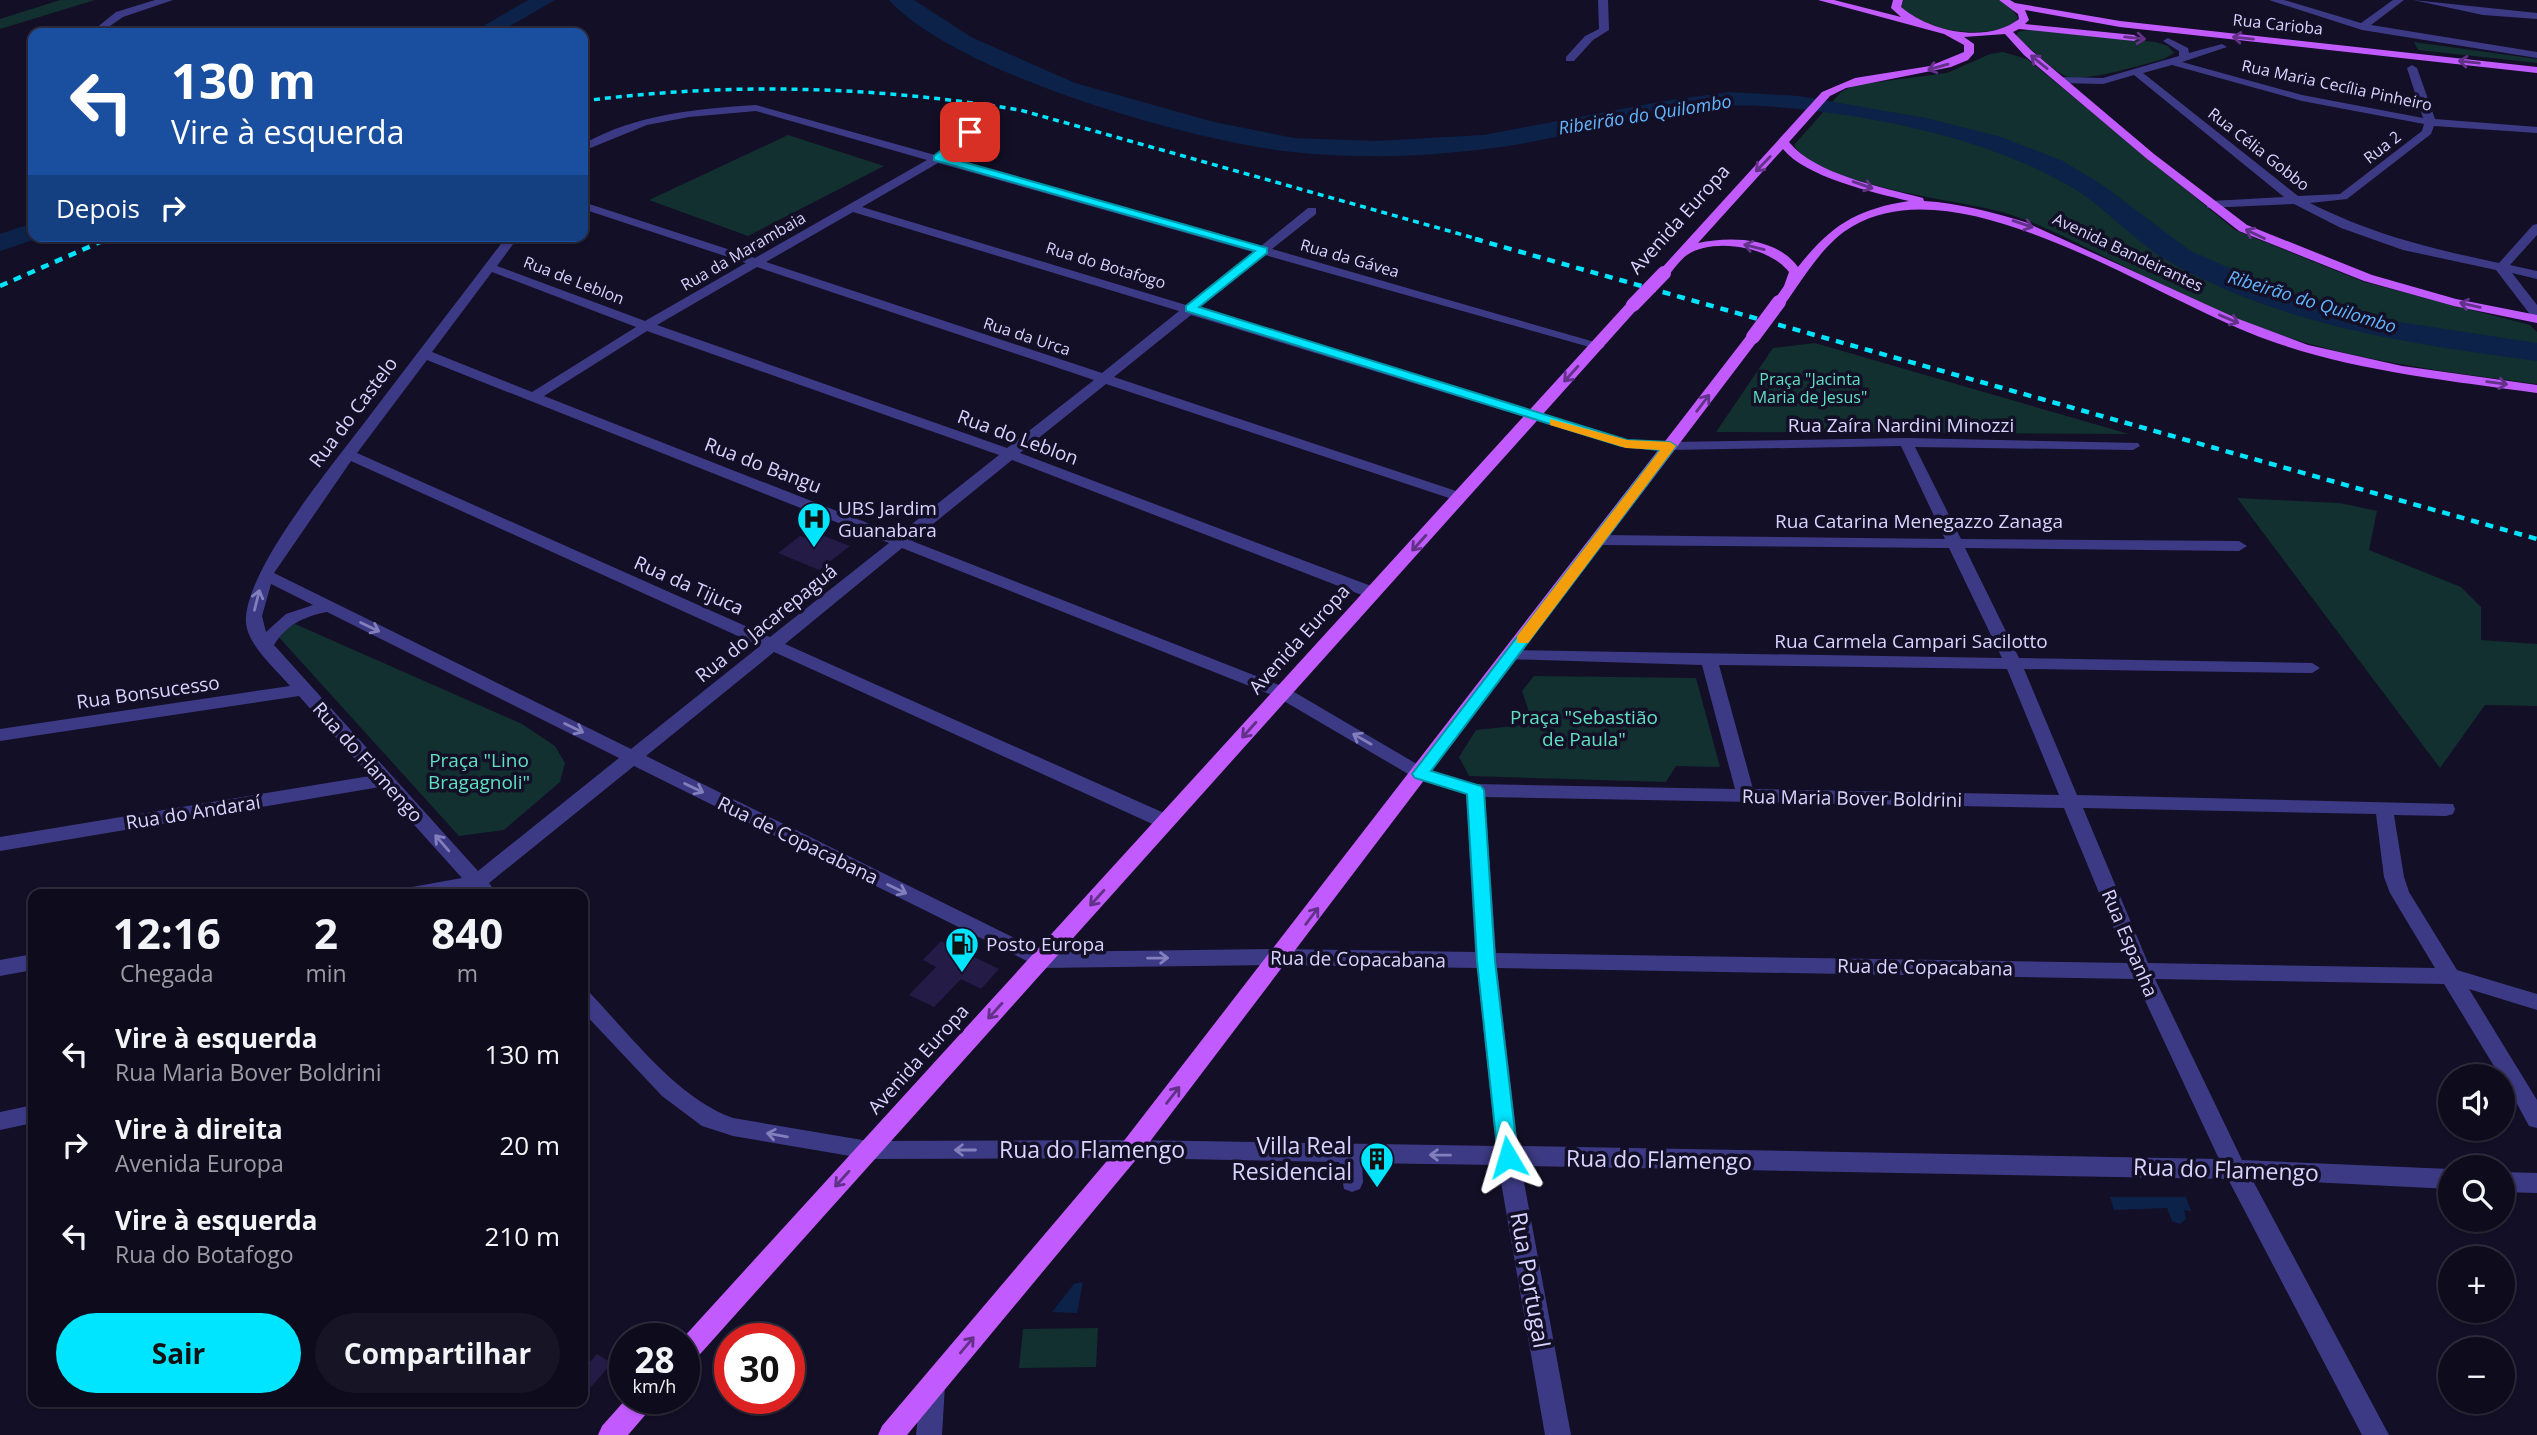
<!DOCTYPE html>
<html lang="pt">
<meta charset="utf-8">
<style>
:root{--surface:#0e0b1c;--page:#171425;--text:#f1f3f6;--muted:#9b9ba3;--line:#2e2b3b;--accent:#00e5ff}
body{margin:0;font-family:"Open Sans",sans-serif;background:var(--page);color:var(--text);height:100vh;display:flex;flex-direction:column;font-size:26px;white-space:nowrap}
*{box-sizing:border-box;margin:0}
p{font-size:23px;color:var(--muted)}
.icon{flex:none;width:38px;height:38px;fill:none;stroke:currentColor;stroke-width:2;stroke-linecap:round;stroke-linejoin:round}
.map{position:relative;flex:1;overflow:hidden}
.panel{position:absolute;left:28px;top:889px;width:560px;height:518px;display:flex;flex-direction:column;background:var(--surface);border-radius:14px;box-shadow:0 2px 5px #0004,0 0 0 2px var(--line)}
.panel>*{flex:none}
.top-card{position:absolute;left:28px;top:28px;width:560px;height:214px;border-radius:14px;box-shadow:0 2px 5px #0004,0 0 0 2px var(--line);background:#1a4fa0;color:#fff;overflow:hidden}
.buttons{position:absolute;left:2438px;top:1064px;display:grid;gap:14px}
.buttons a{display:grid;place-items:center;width:77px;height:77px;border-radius:50%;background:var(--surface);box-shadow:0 2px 5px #0004,0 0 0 2px var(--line);font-size:35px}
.speed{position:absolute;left:609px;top:1323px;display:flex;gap:14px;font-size:35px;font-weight:700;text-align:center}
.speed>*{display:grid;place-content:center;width:91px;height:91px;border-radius:50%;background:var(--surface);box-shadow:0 2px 5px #0004,0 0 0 2px var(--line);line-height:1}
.speed small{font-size:18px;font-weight:400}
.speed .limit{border:10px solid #d22;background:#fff;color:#111}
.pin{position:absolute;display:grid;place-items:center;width:60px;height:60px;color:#fff;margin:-30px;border-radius:14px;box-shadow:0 4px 10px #0006}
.me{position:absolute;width:77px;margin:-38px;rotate:353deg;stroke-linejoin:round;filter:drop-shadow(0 0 5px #0008)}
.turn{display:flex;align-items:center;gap:24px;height:147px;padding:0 28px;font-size:32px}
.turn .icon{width:91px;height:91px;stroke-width:2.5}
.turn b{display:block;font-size:49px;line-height:60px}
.then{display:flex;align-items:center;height:66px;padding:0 28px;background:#0003;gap:14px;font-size:26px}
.eta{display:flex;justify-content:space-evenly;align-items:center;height:119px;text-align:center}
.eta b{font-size:42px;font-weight:700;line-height:49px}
.button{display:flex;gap:14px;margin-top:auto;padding:14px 28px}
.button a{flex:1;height:80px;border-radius:42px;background:var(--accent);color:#111;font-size:28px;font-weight:700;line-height:80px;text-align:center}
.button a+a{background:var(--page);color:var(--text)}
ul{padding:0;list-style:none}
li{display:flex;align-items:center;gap:21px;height:91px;padding:0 28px}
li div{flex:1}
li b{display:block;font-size:26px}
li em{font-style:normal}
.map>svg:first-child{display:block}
.green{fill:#12302f}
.water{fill:#0c2248}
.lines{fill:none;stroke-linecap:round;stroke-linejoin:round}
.river{fill:#0c2248;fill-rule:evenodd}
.building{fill:#241b47}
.minor{fill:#3d3a85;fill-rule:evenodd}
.major{fill:#c25bff;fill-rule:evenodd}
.rail-far1{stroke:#00e5ff;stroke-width:3.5;stroke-dasharray:6 5;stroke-linecap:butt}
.rail{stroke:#00e5ff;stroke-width:4.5;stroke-dasharray:8 7;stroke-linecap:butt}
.major-bridge{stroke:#c25bff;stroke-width:14}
.oneway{stroke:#623188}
.oneway2{stroke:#837fbc}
.route{fill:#00e5ff;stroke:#0095a6;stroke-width:2}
.slow{fill:#f59e0b}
.labels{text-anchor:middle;stroke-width:7;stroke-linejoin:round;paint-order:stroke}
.far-street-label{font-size:16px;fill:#d9d4ff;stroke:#130f26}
.far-park-label{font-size:16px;fill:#5fe0c0;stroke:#130f26}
.far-water-label{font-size:18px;font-style:italic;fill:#62b6ff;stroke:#130f26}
.street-label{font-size:19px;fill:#d9d4ff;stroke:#130f26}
.poi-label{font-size:19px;fill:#d9d4ff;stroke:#130f26;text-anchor:start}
.park-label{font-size:19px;fill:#5fe0c0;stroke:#130f26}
.near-poi-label{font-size:23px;fill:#d9d4ff;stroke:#130f26;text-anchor:end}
.near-street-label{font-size:23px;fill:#d9d4ff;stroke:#130f26}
</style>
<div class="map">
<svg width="2537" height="1435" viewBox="0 0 2537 1435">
<rect width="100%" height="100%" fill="#130f26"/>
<g class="green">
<polygon points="60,0 95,0 0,29 0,19"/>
<path d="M1904,0h94l12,6 8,12c-17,25 -103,14 -117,-12z"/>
<path d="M2033,29l122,13 13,4 6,7 -10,6c-22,5 -83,26 -101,16 -17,-10 -32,-27 -47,-39l2,-4z"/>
<polygon points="2414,42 2537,59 2537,63 2418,50"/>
<path d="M2003,52l24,7 208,171 129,52 166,43 7,7v52c-87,-12 -176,-22 -259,-50 -61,-20 -121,-52 -179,-80 -31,-16 -63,-32 -97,-42 -44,-12 -186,-27 -208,-67l47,-53 14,-7 92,-12 43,-19z"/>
<polygon points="788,135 884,166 748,236 649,200"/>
<polygon points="1815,343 2129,434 1716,432 1773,348"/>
<polygon points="2237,498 2340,503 2377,511 2369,550 2461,587 2481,607 2481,640 2537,644 2537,706 2485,705 2440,768"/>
<polygon points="295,624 522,724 555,746 565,763 560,782 504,830 459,836 276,634"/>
<polygon points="1534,676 1696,678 1720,767 1676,766 1666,782 1469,776 1459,757 1476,730 1533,724 1522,691"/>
<polygon points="1098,1328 1096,1367 1019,1368 1023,1329"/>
</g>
<g class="water">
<polygon points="2110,1197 2186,1197 2191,1211 2184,1210 2186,1219 2180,1224 2172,1221 2167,1208 2114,1210"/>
<polygon points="1083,1282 1077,1313 1052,1312 1074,1284"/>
</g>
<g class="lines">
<g class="river">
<polygon points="528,0 555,0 498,33 471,33"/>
<path d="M889,0h25l57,37 104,46 139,39 80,16 81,3 108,-6 181,-34 65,-9 70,4 127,22 75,19 62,24 41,25 85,64 85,38 125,34 138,21v18c-111,-15 -227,-31 -330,-80 -21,-10 -42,-20 -61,-35 -25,-19 -47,-43 -75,-59 -85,-51 -212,-75 -310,-81 -93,-5 -184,33 -276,43 -63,8 -128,10 -192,3 -99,-10 -337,-78 -404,-152z"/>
<polygon points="33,223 33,236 42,237 0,251 0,234"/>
</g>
</g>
<g class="building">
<polygon points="819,534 850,546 819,570 778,553 800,536 811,540"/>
<polygon points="941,941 999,969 981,989 961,979 934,1007 909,995 936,967 923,960"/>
<polygon points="597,1354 612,1363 583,1396 583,1370"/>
</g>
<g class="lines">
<g class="minor">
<polygon points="155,0 173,0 123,17 100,33 90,33 116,12"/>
<polygon points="1598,0 1608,0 1609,30 1593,40 1574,61 1566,61 1566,57 1585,36 1599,29"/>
<polygon points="2269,0 2284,0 2361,23 2393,0 2404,0 2371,25 2537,52 2537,58 2362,30"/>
<polygon points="2413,0 2537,13 2537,19 2483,15"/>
<path d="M2168,38l20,10 1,5 33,-9 5,3 -45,15 120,33 121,23 -16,-50 5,-3 5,3 18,51 102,8v6l-103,-7 -3,8 -84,65 -37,4c64,32 119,45 189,60l34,-38 4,-1v11l-27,30 27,6v8l-25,-6 25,32v13l-5,-1 -36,-47 -93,-20 -62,-22 -47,-24 -87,4v-6l4,-1 73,-4 -150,-122 -31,9 -42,-1 -5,-3 5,-3 42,1 76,-22v-5l-16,-10zM2172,65l130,36 122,23 -2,7 -82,63 -42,2 -155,-123z"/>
<path d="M756,105l179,50 31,-25h8v4l-29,24 316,88 47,-38h8v6l-44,35 333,96 -2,3h-10l-328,-93 -67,54 429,131 43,2 236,-4 232,5 2,3 -7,4 -218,-3 46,92 278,2 8,5 -8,5 -274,-3 54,110 293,5 8,5 -8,5 -288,-4 53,126 376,9 2,5 -2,5 -7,2 -52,-1 10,62 5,15 48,78 80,24v16l-68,-21 68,111v28l-8,-2 -27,-50h-2l-56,-92 -289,-5 87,181 208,9v20l-198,-10 137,256h-27l-134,-256 -707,-13 50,269h-26l-47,-270 -136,-2 1,19 -3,7 -8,3 -8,-3 -5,-27 -208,-4 -263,1 -135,-23 -31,-10 -40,-30 -79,-84v-21l7,2c40,42 88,106 143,125l135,23 263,-1 365,6 -19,-178 -196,-3 -240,3 -407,-202 -145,117 8,11h-21l-3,-3 -21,3h-50l3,-5 7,-2 50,-9 -82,-91 -380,64v-14l370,-61 -71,-80 -299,45v-12l290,-43c-15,-18 -47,-44 -44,-70 6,-56 90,-155 125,-202 45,-59 91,-119 136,-178h12l-22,30 148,55 101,-58 -163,-54v-7l172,56 172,-98 -171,-49 -67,6 -42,8 -64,26v-7c54,-30 113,-35 173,-39zM938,163l315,89 -67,53 -324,-98zM853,212l326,99 -77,62 -336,-111zM757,267l337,113 -87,68 -350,-123zM492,272l144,55 -104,65 -100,-40zM1191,315l435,133 44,2 231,-4 44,93 -346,-4 -8,5 8,5 350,3 53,110 -491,-8 -8,5 2,4 197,6 33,124 -260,-5 -48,-14 -138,-81 -377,-148 100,-81 355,137h12l2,-4 -2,-4 -359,-136 86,-69 349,116 5,2 8,-5 -3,-3 -351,-117zM647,331l352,124 -101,80 -354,-139zM427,360l462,183 -119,94 -413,-184zM351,461l409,185 -129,103 -357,-176zM902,548l375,149 138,81 51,16 9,158 -194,-3 -238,3 -397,-196 128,-104 385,175h14l2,-5 -2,-5 -388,-173zM271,584l42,21 -27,9 -20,18 -4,-16zM327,612l292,146 -141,113 -204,-226c12,-20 31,-29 53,-33zM1719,665l288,4 52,126 -306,-6zM1485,797l579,11 64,155 -632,-10zM2083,808l293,6 8,63 6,16 45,75 -287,-5zM1497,968l638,11 84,180 -701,-13z"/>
<polygon points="33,954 33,970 0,976 0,960"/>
<polygon points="33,1105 33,1123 0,1130 0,1112"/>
<polygon points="2502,1172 2537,1173 2537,1193 2502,1192"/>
<polygon points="933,1373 942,1377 945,1385 942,1435 916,1435 921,1385 924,1377"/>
</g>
<g class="major">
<path d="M1818,0h16l67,17 -10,-9 2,-8h10l-2,7c29,25 86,37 118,12l-1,-5 -19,-14h11l5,3 105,18 417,46v6l-417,-46 -95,-17 4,10 -4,4 109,11 5,3 -5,3 -115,-12 -6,3 19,19 122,103 93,71 125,50 84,24 81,16v8l-83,-17 -90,-25 -125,-50 -93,-73 -122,-103 -19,-21 -41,3 10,7v9l-6,7 -17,7 -105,21 -16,8 -41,46c25,32 95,46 134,56l1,3c35,2 67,11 101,21l211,96 72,27 94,21 135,19v8c-91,-13 -183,-22 -269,-53 -109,-38 -305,-178 -415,-114 -30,17 -49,52 -69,79l-5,1 -6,-4 11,-16 5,-14c-19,-25 -75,-35 -102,-17 -7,5 -13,14 -19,21h-8v-6l162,-178 33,-14 75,-12 34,-14v-7l-20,-11zM1783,149c22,28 92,44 126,52 -52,8 -78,24 -111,66 -22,-30 -67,-31 -100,-24z"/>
<polygon points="1633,301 1638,302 1638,308 693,1362 684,1365 684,1339 682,1339 1628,302"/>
<polygon points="1753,333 1760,337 1758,340 1139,1156 907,1435 878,1435 882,1426 1123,1142 1748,334"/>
<polygon points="627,1398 656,1398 653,1406 628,1435 598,1435 602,1426"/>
</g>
<g class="rail-far1">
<path d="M583,101c147,-19 291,-15 437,9l461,130"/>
<polyline points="103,240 113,236"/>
</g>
<g class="rail">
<polyline points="1475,239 2537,539"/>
<polyline points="0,286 107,239"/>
</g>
<g class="major-bridge">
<polyline points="1633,305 1664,273"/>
<polyline points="1753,337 1779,302"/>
</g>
</g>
<defs><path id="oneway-shaft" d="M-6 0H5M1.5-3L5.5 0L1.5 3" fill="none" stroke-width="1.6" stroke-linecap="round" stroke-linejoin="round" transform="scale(1.75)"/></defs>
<g class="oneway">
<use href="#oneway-shaft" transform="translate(2135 38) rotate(6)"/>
<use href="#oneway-shaft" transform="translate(2243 38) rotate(-174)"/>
<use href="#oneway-shaft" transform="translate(2039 62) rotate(-141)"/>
<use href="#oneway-shaft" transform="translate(2469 62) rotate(-174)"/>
<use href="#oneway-shaft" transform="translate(1938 67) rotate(164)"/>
<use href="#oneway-shaft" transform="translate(1763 164) rotate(134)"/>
<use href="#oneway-shaft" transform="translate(1863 185) rotate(19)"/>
<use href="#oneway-shaft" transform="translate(2023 224) rotate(19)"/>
<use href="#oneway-shaft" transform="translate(2255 234) rotate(-155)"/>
<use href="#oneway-shaft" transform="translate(1754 247) rotate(-166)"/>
<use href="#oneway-shaft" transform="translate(2470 305) rotate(-167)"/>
<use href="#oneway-shaft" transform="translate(2229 319) rotate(23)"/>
<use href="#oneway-shaft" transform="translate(1571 374) rotate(132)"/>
<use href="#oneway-shaft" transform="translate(2497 383) rotate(8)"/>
<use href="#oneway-shaft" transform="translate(1703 403) rotate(-53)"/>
<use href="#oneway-shaft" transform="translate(1419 543) rotate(132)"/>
<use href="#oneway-shaft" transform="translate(1249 730) rotate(132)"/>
<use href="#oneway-shaft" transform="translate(1097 898) rotate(132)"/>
<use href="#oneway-shaft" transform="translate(1312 916) rotate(-53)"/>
<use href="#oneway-shaft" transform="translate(995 1011) rotate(132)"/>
<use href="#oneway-shaft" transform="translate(1173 1095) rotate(-52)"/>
<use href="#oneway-shaft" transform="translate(842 1179) rotate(132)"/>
<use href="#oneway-shaft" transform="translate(967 1345) rotate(-50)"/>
</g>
<g class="oneway2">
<use href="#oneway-shaft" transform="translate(257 600) rotate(-76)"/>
<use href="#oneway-shaft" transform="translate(370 627) rotate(26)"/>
<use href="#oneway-shaft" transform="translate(574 728) rotate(26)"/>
<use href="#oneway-shaft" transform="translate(1362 739) rotate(-150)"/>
<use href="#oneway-shaft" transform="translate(694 788) rotate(26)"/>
<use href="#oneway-shaft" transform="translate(442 843) rotate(-131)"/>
<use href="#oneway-shaft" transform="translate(897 889) rotate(26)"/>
<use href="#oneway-shaft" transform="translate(1158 958) rotate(-1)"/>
<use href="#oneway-shaft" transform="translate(777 1135) rotate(-170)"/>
<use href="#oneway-shaft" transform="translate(965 1150) rotate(180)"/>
<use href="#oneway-shaft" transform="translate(1440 1155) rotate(-179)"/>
</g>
<polygon class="route" points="966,130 975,132 946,157 1267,248 1267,253 1199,307 1627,440 1670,442 1676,446 1431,771 1481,786 1484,790 1495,961 1518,1157 1515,1163 1508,1166 1501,1163 1498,1157 1477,961 1467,794 1415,778 1412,774 1660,450 1621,446 1186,311 1186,306 1255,251 934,160 934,156"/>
<polygon class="slow" points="1550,419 1627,440 1670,442 1676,446 1528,643 1517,643 1517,636 1660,450 1626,448 1550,425"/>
<defs>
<g id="hospital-pin" transform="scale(1.75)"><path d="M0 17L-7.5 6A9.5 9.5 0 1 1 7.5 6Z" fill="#00e5ff" stroke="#130f26"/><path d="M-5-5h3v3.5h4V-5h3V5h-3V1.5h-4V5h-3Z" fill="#111"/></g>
<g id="fuel-pin" transform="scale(1.75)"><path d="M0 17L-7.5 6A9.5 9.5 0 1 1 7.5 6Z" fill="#00e5ff" stroke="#130f26"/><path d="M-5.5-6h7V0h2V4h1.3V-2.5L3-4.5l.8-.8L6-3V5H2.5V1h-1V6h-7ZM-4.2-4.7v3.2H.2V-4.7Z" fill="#111"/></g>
<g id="building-pin" transform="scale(1.75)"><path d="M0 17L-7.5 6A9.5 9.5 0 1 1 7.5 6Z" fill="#00e5ff" stroke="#130f26"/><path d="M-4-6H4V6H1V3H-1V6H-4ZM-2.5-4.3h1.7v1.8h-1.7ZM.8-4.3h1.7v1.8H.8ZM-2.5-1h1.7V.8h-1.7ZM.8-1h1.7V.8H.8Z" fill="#111"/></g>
</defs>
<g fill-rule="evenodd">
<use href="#hospital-pin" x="814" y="519"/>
<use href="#fuel-pin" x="962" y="944"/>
<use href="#building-pin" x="1377" y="1159"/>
</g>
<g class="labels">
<g class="far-street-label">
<text transform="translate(2278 24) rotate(6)" y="6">Rua Carioba</text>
<text transform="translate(2337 85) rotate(12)" y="6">Rua Maria Cecília Pinheiro</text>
<text transform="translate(2382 147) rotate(-38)" y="6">Rua 2</text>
<text transform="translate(2259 149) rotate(38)" y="6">Rua Célia Gobbo</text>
<text transform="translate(743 251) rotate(-30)" y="6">Rua da Marambaia</text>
<text transform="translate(2128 252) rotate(25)" y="6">Avenida Bandeirantes</text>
<text transform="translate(1350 258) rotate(16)" y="6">Rua da Gávea</text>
<text transform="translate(1106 265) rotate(17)" y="6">Rua do Botafogo</text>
<text transform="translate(574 280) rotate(21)" y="6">Rua de Leblon</text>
<text transform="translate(1027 336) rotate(18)" y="6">Rua da Urca</text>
</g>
<g class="far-park-label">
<text x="1810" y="385">Praça "Jacinta<tspan x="1810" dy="18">Maria de Jesus"</tspan></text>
</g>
<g class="far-water-label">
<text transform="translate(1645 115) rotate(-9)" y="6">Ribeirão do Quilombo</text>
<text transform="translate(2312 302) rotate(17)" y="6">Ribeirão do Quilombo</text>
</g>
<g class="street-label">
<text transform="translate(1679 219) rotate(-48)" y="7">Avenida Europa</text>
<text transform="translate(353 412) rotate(-53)" y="7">Rua do Castelo</text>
<text x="1901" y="432">Rua Zaíra Nardini Minozzi</text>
<text transform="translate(1018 437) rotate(20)" y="7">Rua do Leblon</text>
<text transform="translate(763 465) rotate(21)" y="7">Rua do Bangu</text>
<text x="1919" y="528">Rua Catarina Menegazzo Zanaga</text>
<text transform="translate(689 585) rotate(24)" y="7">Rua da Tijuca</text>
<text transform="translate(766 623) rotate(-39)" y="7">Rua do Jacarepaguá</text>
<text transform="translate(1299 639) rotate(-48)" y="7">Avenida Europa</text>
<text x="1911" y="648">Rua Carmela Campari Sacilotto</text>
<text transform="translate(148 692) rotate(-8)" y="7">Rua Bonsucesso</text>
<text transform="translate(368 762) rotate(48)" y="7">Rua do Flamengo</text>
<text transform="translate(1852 798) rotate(1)" y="7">Rua Maria Bover Boldrini</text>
<text transform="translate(193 812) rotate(-9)" y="7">Rua do Andaraí</text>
<text transform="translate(798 840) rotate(26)" y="7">Rua de Copacabana</text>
<text transform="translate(2130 943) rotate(67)" y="7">Rua Espanha</text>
<text transform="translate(1358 959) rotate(1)" y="7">Rua de Copacabana</text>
<text transform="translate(1925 967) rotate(1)" y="7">Rua de Copacabana</text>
<text transform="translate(918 1059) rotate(-48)" y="7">Avenida Europa</text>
</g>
<g class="poi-label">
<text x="838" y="515">UBS Jardim<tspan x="838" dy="22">Guanabara</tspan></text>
<text x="986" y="951">Posto Europa</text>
</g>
<g class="park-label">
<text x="1584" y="724">Praça "Sebastião<tspan x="1584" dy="22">de Paula"</tspan></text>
<text x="479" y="767">Praça "Lino<tspan x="479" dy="22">Bragagnoli"</tspan></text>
</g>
<g class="near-poi-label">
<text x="1352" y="1154">Villa Real<tspan x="1352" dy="26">Residencial</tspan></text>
</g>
<g class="near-street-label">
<text x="1092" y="1158">Rua do Flamengo</text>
<text transform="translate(1659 1160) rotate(1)" y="8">Rua do Flamengo</text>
<text transform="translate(2226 1170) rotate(2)" y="8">Rua do Flamengo</text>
<text transform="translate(1530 1280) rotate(80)" y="8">Rua Portugal</text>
</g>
</g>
</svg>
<div class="buttons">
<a><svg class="icon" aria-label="sound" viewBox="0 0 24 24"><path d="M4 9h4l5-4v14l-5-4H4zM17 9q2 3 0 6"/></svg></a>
<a><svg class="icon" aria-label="search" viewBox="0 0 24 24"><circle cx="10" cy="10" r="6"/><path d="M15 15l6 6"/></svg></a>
<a>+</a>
<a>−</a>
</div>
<div class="speed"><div>28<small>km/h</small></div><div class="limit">30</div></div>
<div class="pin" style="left:970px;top:132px;background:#d93025"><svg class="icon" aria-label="arrive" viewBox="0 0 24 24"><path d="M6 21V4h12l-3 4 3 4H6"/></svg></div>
<svg class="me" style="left:1508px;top:1157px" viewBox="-20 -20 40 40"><path d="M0-17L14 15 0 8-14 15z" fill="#00e5ff" stroke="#fff" stroke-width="4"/></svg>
<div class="top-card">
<div class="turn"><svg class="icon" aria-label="left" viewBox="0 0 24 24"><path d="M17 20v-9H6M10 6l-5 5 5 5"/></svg><div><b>130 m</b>Vire à esquerda</div></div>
<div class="then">Depois<svg class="icon" aria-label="right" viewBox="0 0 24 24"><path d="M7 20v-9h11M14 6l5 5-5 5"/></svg></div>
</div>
<section class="panel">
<div class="eta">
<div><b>12:16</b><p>Chegada</p></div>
<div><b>2</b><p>min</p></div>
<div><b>840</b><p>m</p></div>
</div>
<ul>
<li><svg class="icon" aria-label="left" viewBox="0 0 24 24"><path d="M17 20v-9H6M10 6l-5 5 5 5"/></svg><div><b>Vire à esquerda</b><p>Rua Maria Bover Boldrini</p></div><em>130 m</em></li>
<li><svg class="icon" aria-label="right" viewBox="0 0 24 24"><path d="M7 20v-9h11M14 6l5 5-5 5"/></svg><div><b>Vire à direita</b><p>Avenida Europa</p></div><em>20 m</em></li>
<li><svg class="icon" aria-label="left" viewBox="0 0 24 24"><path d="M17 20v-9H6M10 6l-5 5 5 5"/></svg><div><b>Vire à esquerda</b><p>Rua do Botafogo</p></div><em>210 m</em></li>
</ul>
<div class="button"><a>Sair</a><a>Compartilhar</a></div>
</section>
</div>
